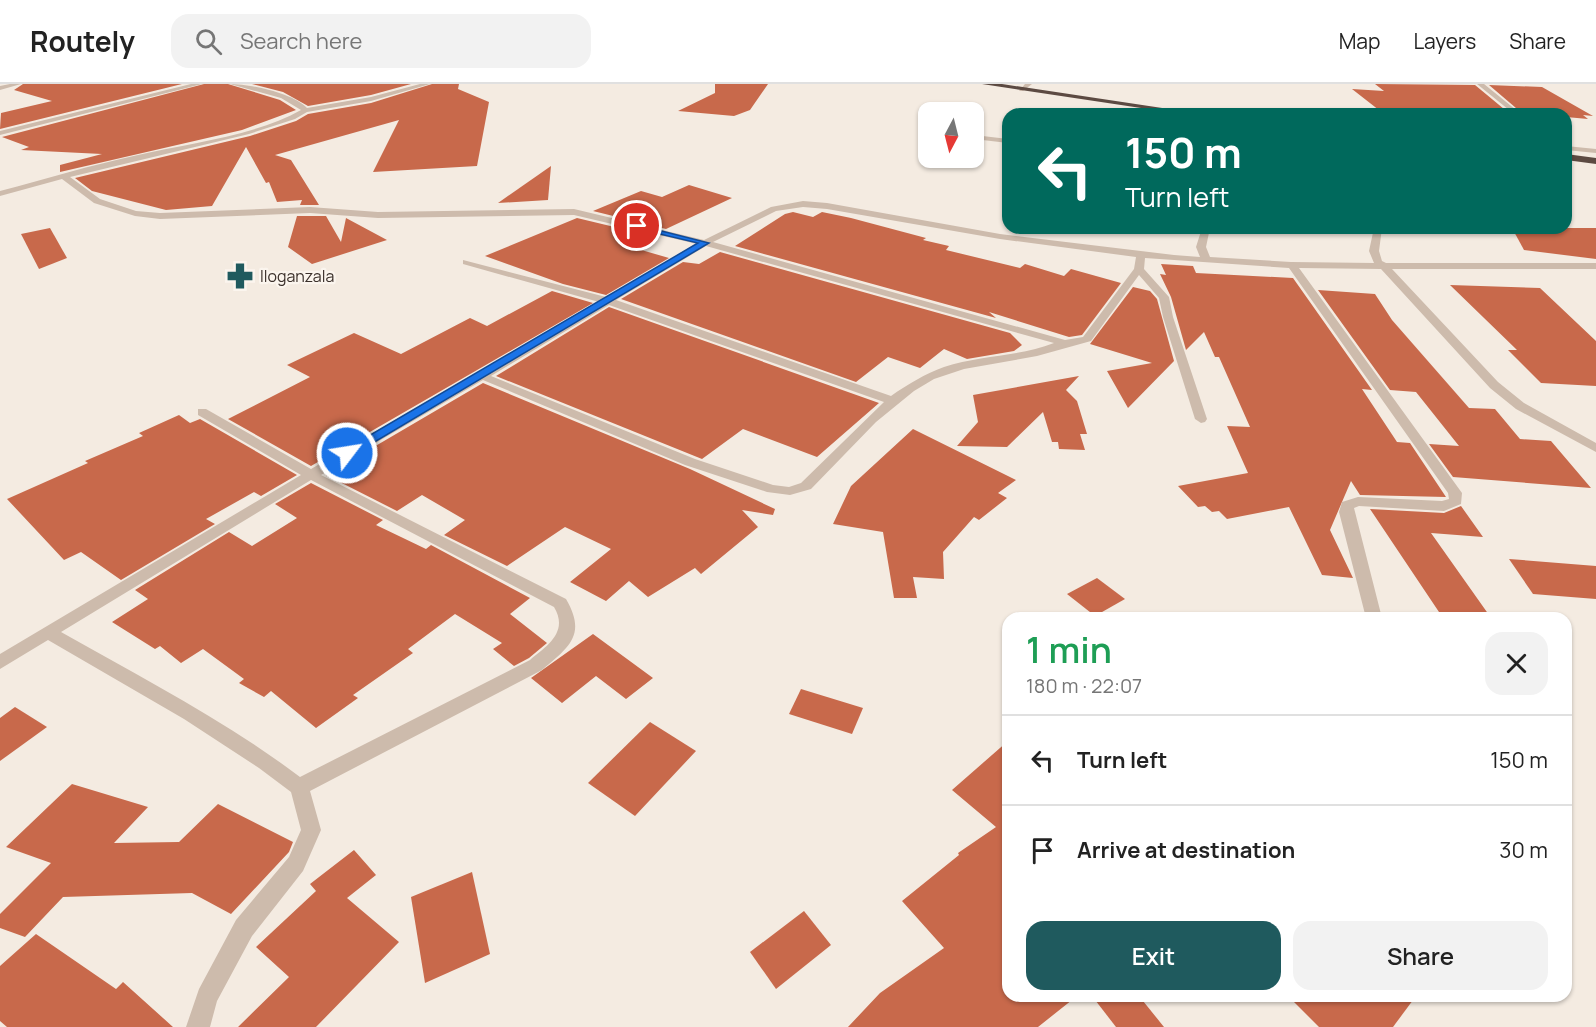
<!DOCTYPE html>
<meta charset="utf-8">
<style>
:root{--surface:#fff;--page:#f2f2f2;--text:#222;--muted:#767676;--line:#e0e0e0;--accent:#1f5a5e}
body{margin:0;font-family:Manrope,sans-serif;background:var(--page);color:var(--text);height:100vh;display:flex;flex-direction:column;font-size:22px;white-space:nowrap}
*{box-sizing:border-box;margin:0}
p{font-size:20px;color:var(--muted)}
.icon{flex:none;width:33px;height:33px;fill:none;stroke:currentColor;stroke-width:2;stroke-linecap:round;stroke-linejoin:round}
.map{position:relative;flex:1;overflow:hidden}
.details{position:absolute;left:1002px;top:528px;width:570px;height:390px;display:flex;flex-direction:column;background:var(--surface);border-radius:18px;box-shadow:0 2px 4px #0004}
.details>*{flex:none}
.guide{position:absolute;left:1002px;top:24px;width:570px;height:126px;border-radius:18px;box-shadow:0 2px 4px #0004;background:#00695c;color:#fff;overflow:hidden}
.needle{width:39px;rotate:187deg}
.tools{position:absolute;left:918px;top:18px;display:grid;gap:12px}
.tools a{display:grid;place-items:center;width:66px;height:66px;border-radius:12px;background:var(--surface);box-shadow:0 2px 4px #0004;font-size:30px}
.pin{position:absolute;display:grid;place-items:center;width:51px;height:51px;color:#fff;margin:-26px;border:3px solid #fff;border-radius:50%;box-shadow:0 2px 6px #0007}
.me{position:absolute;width:66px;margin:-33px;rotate:59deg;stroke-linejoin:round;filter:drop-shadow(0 0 4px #0008)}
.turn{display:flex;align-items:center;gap:21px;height:126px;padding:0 24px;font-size:27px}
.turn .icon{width:78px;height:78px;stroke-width:2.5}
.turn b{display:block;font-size:42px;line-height:51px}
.round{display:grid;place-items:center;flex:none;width:63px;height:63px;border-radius:18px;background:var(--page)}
.overview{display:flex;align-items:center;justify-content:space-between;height:102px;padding:0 24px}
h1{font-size:36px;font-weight:600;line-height:45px;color:#1e9e55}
.action{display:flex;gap:12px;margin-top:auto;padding:12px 24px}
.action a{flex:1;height:69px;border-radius:18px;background:var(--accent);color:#fff;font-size:24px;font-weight:600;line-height:69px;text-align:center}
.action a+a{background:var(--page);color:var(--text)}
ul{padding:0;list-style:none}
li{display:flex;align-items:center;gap:18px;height:90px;padding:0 24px;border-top:2px solid var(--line)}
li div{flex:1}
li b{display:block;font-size:22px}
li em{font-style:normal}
header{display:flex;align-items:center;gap:36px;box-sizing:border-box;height:84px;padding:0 30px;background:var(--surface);border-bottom:2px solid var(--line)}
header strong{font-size:28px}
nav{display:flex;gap:33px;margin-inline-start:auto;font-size:21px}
.search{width:420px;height:54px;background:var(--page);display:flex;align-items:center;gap:15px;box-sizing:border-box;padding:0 21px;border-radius:18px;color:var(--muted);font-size:22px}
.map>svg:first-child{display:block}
.building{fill:#c8694b}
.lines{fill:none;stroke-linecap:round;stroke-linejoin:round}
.minor{fill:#cdbbac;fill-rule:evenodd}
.highway{fill:#5c4a42;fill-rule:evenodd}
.route{fill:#1a73e8;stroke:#114b97;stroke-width:1.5}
.labels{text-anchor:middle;stroke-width:4.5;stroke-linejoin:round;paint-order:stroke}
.far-poi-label{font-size:16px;fill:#3b302b;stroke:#fbf5ee;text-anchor:start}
</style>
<header>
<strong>Routely</strong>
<div class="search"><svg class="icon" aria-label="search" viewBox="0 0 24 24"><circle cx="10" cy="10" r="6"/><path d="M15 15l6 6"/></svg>Search here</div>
<nav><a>Map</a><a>Layers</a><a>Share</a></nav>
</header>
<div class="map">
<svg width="1596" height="943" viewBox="0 0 1596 943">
<rect width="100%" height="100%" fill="#f4ebe1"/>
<g class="building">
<polygon points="23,0 182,0 0,45 1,29 52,17 14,6"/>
<polygon points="204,0 228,0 280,16 296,26 242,46 60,88 60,81 102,70 21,66 29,63 2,53"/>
<polygon points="252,0 411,0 371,11 308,22 283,8"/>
<polygon points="432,0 459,0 458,5 489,18 477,82 373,88 399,36 275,71 291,76 319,121 300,121 302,116 277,118 269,98 266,99 246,63 212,122 166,126 92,107 75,94 250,52 296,37 308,30 371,19"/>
<polygon points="715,0 768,0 750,26 734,32 678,27 715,9"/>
<polygon points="1375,0 1475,1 1510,30 1384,30 1352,5 1384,7"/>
<polygon points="1489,1 1542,3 1593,32 1583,31 1588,35 1566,33 1566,30 1523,30"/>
<polygon points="551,82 548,116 498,119"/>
<polygon points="689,101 732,114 666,145 593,127 641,107 662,113"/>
<polygon points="793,128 813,133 822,128 851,134 926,154 923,156 949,162 946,166 1020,184 1025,180 1064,192 1071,185 1121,199 1082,251 1069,253 989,228 996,234 735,162 785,130"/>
<polygon points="297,132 326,132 341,158 346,134 387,156 312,180 288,163"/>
<polygon points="577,134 652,152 631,163 669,174 606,211 563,200 485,172"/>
<polygon points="50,144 67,174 39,185 21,150"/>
<polygon points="1512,144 1596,144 1596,175 1524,166"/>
<polygon points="720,168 1010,249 1022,261 1014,267 967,275 944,265 920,284 888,273 856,298 621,215 683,178 699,180"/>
<polygon points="1161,180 1193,182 1196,189 1293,194 1372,306 1362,305 1397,358 1410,359 1446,413 1360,411 1351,397 1330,446 1353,494 1322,491 1289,423 1227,435 1219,427 1212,428 1205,422 1198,423 1178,402 1248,389 1227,342 1250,343 1219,273 1215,273 1204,248 1186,266 1171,213 1160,190 1166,191"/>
<polygon points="1450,201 1540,204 1596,257 1596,302 1541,299 1508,266 1517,266"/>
<polygon points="1133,203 1150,207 1157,215 1174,277 1128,324 1107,287 1152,279 1090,260"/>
<polygon points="1318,206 1375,210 1392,236 1469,324 1495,325 1520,355 1551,357 1591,404 1453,393 1429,360 1459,362 1416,308 1390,306"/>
<polygon points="552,207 593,219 311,382 228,335 310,293 287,281 354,249 401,270 470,234 487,242"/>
<polygon points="609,223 879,319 817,373 743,345 702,375 496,292"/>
<polygon points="1079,292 1066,306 1077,317 1087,350 1080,350 1085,366 1059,365 1058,358 1052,358 1043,328 1007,363 957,362 978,338 973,311"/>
<polygon points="483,299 690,385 775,425 773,431 742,426 758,443 701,490 695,484 648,513 629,497 606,517 570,498 611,465 565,443 507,482 444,451 465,436 422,411 397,427 326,391"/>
<polygon points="179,331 190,339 200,335 297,391 261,412 254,408 206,435 215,440 121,496 81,468 64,476 7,415 88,379 85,377 143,352 139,349"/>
<polygon points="913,345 1016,396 998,409 1007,414 979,436 974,433 943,468 944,495 913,493 917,514 894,514 883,448 833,440 851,402"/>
<polygon points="311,399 383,436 376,441 426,465 431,461 530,514 510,530 547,559 529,574 514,582 493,565 502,559 455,530 408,565 413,569 353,611 358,614 316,644 271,607 264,613 239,599 244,595 203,565 181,579 160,562 155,565 112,538 148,515 135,506 229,448 252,462 297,434 275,420"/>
<polygon points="1461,422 1483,453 1431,449 1489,531 1439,528 1370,425 1444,429"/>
<polygon points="1509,475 1596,482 1596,515 1533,510"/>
<polygon points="1097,494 1125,515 1095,532 1067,510"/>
<polygon points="593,550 653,594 626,615 596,592 562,619 531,594"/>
<polygon points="801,605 863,624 852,650 789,630"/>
<polygon points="15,623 47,643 0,677 0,634"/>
<polygon points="650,638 696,667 635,732 588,699"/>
<polygon points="1008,657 1008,912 1077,912 1038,943 848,943 880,909 944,864 902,817 959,771 958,769 996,743 952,706"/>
<polygon points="72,700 148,723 114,759 179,758 218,720 293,758 289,768 231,830 192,809 63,813 25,853 0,844 0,830 51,779 6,763"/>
<polygon points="354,766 376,791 347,814 399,858 316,943 238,943 289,893 256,863 316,807 310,800"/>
<polygon points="472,788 490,870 425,899 411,813"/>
<polygon points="804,827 831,861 776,905 750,868"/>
<polygon points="36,850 116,905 123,898 173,943 7,943 0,937 0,882"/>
<polygon points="1092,912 1139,912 1164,943 1116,943"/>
<polygon points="1288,912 1416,912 1393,943 1319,943"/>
</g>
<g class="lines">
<g class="minor">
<polygon points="10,0 21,0 0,6 0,2"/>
<polygon points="191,0 202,0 0,51 0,47"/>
<path d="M230,0c20,0 63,9 77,24l64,-11 49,-13h10l-59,17 -64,11 -12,7 -46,15 -179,43 30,22 36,12 24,2 150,-6 68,5 196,-3 130,31 67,-33 32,-6 24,2 173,31 174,21 26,2 -4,-10 6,-19h8l-4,19 4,10 81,5 83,1 -5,-12 5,-23h8l-3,23 3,10 4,2h210v6h-204l106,113 26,21 72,40v9l-80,-43 -26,-21 -109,-119 -82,-1 163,225 -1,11 -17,7 -85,-5 -5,2 28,110h-16l-27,-106 3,-10 16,-5 84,4 7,-2 -1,-6 -159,-225 -144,-10 -1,11 25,28 4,20 34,102 -2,3 -4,1 -6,-4 -32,-102 -4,-19 -20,-23 -48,66 -54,15 -73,13 -30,10 -20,12 -38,31 -65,67 -21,6 -23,-3 -82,-27 -202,-85 -162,95 245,124c21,36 3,48 -24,71l-232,121 11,39 -18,41 -51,65 -35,65 -7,26h-24l13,-38 37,-69 53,-63 12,-27 -10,-38 -32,-24 -75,-49 -136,-79 -48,29v-15l301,-179 -103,-60v-6h8l105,60 288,-167 -136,-38v-4l143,37 91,-53 -123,-29 -196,3 -68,-5 -150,6 -25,-3 -41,-13 -32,-24 -62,17v-5c46,-12 91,-26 138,-36 51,-12 117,-19 163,-45l-20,-12zM803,123l24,2 173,30 136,18 -2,12 -51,68 -18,3 -352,-98 63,-31zM706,162l348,97c-35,14 -74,12 -110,24 -19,7 -36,17 -53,29l-275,-96zM609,221l275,97 -83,81 -12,4 -16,-2 -78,-26 -204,-83zM311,396l243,127c15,25 -7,39 -24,53l-230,117c-74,-56 -158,-99 -239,-145z"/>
<polygon points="1025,0 1032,0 1023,7 1019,7"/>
<polygon points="1477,0 1484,0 1521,30 1514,30"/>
<rect x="924" y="45" width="4" height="4"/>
<polygon points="974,51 1008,55 1008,59 974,55"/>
<polygon points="1566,62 1596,65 1596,69 1566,66"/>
</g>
<g class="highway">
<polygon points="982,0 1002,0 1202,30 1181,30"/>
<polygon points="1566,70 1596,74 1596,80 1566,76"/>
</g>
</g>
<polygon class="route" points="634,140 709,159 351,372 343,372 343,367 698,159 634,144"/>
<defs>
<g id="pharmacy-bare" transform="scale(2.07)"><path d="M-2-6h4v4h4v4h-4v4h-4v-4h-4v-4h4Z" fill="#1f5a5e" stroke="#fbf5ee" stroke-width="2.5" paint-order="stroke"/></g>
</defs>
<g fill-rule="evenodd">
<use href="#pharmacy-bare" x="240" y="192"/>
</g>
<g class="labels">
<g class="far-poi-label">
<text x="260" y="198">Iloganzala</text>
</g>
</g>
</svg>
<div class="tools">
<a><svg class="needle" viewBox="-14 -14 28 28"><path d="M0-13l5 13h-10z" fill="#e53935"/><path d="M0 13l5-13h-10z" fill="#767676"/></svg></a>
</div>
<div class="pin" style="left:637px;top:142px;background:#d93025"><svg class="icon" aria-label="arrive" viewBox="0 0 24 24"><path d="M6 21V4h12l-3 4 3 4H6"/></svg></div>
<svg class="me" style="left:347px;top:369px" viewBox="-20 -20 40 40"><circle r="17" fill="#1a73e8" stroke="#fff" stroke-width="3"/><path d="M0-11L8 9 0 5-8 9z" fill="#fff"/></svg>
<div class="guide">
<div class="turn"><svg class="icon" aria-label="left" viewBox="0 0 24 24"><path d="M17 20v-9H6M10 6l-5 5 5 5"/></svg><div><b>150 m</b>Turn left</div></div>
</div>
<section class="details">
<div class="overview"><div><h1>1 min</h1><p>180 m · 22:07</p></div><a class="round"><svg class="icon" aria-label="close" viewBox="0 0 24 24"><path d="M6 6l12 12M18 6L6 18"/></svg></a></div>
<ul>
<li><svg class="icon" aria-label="left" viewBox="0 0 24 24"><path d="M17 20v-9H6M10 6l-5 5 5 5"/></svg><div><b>Turn left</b></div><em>150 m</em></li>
<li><svg class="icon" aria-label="arrive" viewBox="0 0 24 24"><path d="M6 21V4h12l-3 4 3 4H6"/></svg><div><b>Arrive at destination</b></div><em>30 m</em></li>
</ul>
<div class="action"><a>Exit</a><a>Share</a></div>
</section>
</div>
